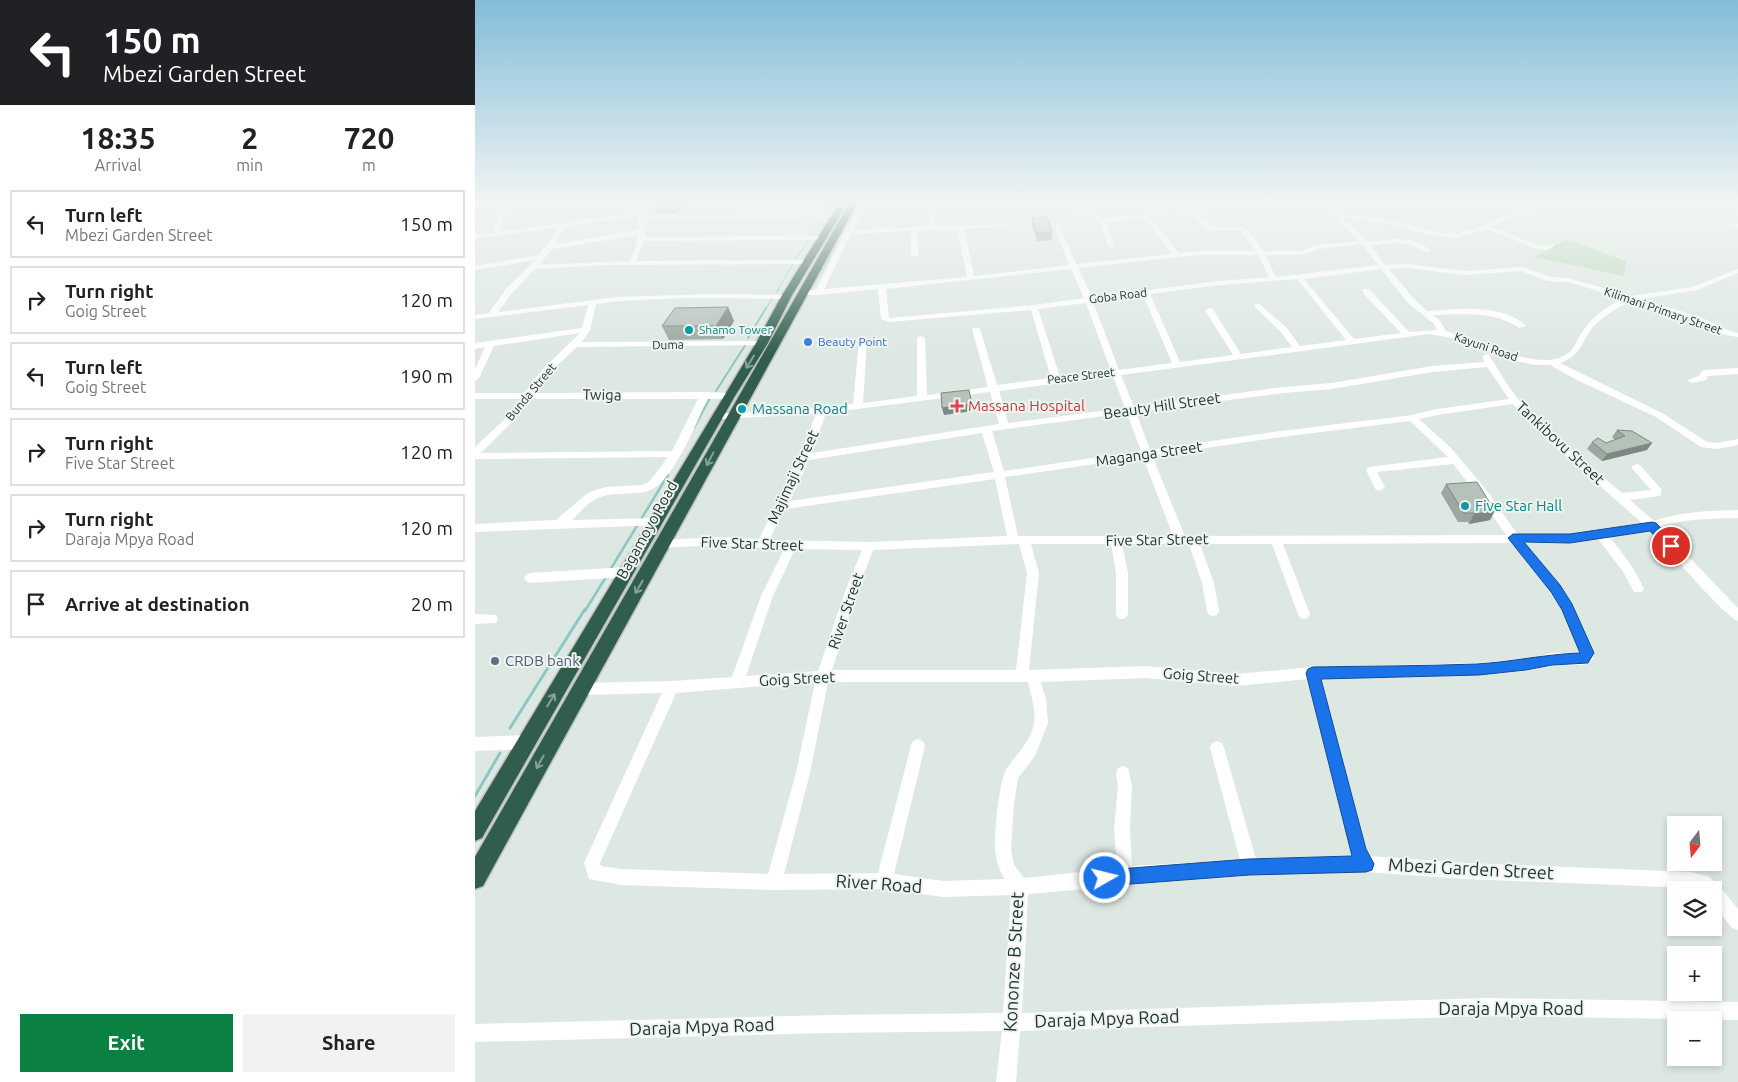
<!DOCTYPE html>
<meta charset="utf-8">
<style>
:root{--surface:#fff;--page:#f2f2f2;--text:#222;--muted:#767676;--line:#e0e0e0;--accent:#0b8043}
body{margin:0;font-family:Ubuntu,sans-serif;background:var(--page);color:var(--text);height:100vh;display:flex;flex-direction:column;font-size:19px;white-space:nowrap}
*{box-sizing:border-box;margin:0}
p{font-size:16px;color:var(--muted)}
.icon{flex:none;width:28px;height:28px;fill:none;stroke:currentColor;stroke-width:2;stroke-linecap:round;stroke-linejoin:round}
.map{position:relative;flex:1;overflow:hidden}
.panel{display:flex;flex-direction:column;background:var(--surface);width:475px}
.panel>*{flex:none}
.banner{background:#202124;color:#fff;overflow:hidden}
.needle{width:32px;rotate:196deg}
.fabs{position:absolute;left:1192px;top:816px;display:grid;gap:10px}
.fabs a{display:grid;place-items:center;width:55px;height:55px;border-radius:0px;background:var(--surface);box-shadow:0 2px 8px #0003;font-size:25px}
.pin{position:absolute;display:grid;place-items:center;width:42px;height:42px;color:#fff;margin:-21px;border:2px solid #fff;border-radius:50%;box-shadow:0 1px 5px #0007}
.me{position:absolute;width:55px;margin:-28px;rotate:82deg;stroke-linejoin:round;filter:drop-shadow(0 0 4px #0008)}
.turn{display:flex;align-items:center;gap:18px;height:105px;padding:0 20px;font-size:22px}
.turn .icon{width:65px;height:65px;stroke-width:2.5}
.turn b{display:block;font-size:35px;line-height:42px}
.eta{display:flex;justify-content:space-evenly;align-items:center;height:85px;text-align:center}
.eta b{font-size:30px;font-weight:700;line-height:35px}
.primary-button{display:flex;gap:10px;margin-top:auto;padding:10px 20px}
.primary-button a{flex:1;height:58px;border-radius:0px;background:var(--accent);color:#fff;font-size:20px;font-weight:700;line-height:58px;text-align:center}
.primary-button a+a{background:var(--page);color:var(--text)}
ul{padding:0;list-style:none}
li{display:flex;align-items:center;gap:15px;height:68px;margin:0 10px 8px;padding:0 10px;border:2px solid var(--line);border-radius:0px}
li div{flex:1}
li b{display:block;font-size:19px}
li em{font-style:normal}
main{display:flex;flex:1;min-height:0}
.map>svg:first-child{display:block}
.green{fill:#b9d7bc}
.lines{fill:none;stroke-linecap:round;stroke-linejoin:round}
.stream-far3{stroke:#8cc7c5;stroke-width:1}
.stream-far2{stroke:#8cc7c5;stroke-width:2}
.stream-far1{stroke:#8cc7c5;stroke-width:2.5}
.stream{stroke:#8cc7c5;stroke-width:3}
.highway-casing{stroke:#bdc2c0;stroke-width:3}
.minor{fill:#fff;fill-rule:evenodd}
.highway{fill:#315e4c;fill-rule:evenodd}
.wall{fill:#9ba7a0}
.shaded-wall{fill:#7e8882}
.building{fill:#b4c2ba;stroke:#7e8882}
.oneway{stroke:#86a296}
.route{fill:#1a73e8;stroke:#114b97}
.culture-dot{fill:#0f9aa8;stroke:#eef5f0;stroke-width:2}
.shop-dot{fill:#3f7fe0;stroke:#eef5f0;stroke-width:2}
.health-dot{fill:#e0444e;stroke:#eef5f0;stroke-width:2}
.service-dot{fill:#5c6f8a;stroke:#eef5f0;stroke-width:2}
.labels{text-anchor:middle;stroke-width:4;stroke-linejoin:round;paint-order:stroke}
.far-street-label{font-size:12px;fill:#22352c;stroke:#eef5f0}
.far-culture-label{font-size:12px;fill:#0d838f;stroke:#eef5f0;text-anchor:start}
.far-shop-label{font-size:12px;fill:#366cbe;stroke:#eef5f0;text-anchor:start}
.street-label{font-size:15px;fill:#22352c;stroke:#eef5f0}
.health-label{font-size:15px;fill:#be3a42;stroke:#eef5f0;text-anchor:start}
.culture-label{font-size:15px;fill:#0d838f;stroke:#eef5f0;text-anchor:start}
.service-label{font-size:15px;fill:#4e5e75;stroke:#eef5f0;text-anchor:start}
.near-street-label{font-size:18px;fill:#22352c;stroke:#eef5f0}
</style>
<main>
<section class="panel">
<div class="banner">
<div class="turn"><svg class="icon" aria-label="left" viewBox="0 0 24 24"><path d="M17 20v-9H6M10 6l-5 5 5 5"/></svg><div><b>150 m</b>Mbezi Garden Street</div></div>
</div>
<div class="eta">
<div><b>18:35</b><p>Arrival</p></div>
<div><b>2</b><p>min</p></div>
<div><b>720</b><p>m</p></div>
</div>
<ul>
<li><svg class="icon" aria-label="left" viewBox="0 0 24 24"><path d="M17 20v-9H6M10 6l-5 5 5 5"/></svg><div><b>Turn left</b><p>Mbezi Garden Street</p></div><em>150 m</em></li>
<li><svg class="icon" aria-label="right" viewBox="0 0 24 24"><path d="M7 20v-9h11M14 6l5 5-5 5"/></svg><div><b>Turn right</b><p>Goig Street</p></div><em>120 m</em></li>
<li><svg class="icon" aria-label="left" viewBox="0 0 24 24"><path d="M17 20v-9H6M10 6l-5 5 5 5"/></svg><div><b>Turn left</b><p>Goig Street</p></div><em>190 m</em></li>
<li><svg class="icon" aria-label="right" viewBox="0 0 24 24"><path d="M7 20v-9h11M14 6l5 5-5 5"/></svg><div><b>Turn right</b><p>Five Star Street</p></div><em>120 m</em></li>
<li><svg class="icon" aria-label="right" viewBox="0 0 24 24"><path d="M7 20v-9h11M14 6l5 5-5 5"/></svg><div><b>Turn right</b><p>Daraja Mpya Road</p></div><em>120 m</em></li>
<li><svg class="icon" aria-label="arrive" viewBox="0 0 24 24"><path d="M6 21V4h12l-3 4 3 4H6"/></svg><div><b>Arrive at destination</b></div><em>20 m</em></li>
</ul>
<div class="primary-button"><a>Exit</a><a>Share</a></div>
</section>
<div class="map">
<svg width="1263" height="1082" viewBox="0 0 1263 1082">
<rect width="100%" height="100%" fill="#dee8e2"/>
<polygon class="green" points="1092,239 1151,261 1149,276 1059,257"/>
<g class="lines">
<g class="stream-far3">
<polyline points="352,213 358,202"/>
<polyline points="338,235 350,216"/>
<polyline points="321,259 335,238"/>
<polyline points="334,292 351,265 365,235"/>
<polyline points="301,293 318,264"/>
<polyline points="290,310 297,299"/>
</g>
<g class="stream-far2">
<polyline points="273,338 291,308"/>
<polyline points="241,391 271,344"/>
<polyline points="219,428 235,398"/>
</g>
<g class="stream-far1">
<polyline points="135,570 193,475"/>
<polyline points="110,611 131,577"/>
</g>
<g class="stream">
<polyline points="35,728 110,609"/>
<polyline points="0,796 25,753"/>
</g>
<g class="highway-casing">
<g id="highway">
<polygon points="375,202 383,202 8,886 0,889 0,857"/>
<polygon points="362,207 369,209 316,297 293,343 260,396 7,838 0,841 0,811 281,343 306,297"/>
</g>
</g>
<g class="minor">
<path d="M164,202h6l-2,12 2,1 192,-2 3,2 -3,2 -191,2 -1,18 177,-1 3,2 -3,2 -178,1 -8,20 175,-1 1,2 -4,2 -203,1 -70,4 -23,24 -14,19 119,-15 98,-3 71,1 4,2 -4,2c-63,-1 -127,-3 -190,5l-6,26 -8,12 180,-1 4,2 -4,2 -185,2 -30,28 -14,18 171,-1 25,1 5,3 -5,3h-22c-10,23 -34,84 -59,92 -9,3 -18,2 -27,3 -26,0 -32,9 -49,26l84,-2 5,4 -1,3 -185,7v-8l81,-4 33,-28 17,-5 37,-2 7,-4 18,-24 -193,2v-12l29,-27 16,-21h-45v-6h49l17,-22 39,-38 -86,13 -15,32 -4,3v-12l10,-22 -10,2v-6l107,-15 6,-23 -113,14v-4l14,-2 17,-24 29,-29 -60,10v-4l64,-11 20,-28 -84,12v-4l17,-2c3,-12 4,-23 14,-30l3,2 -2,3 42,-4 3,2 -3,2 -44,4 -6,20 138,-20zM163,216l1,14 -83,14 6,-12 7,-6zM163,235l-2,12 -7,14 -90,4 13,-16zM54,399h169l-26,52 -191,2 29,-29z"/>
<path d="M386,202h6l-14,28 77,-4 -1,-12 -5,-8v-4h45l-37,5 3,7 1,12 69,-2v2l-2,1 -39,2 10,47 95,-11 -15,-39 3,-2 3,2 16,38 96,-10 -28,-36 -38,4 8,24 -3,2 -3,-2 -9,-23 1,-2 -6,-4 -29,-2 -12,-13h7l9,10 26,1 9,5 113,-11 2,1v2l-22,3 15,14h32l11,12 8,12h38l16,-6 42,-4 -38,-39h7l11,11 53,7 38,11 27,3 27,-8 32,-16 58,-8h19l-75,12 -27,13 50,19 13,-2v2l-7,4 -9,-1 -52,-20 -29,9 -28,-3 -38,-11 -48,-6 25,24c22,-3 45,-8 63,9l-5,1c-19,-12 -34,-9 -55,-6l14,19 22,-1 59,7 56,-4 29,10 17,1 64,18 60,-9 46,-18v4l-41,17 -56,9 59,18 30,14 8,2v4l-13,-2 -31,-14 -62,-20c-14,6 -29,15 -39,26 -11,15 -14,30 -33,36l102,50 45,29 10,1 21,-4v6l-21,4 -16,-2 -45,-30 -81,-38 -25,-14h-15l-19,-4 -59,-22 -28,-5 -308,41 13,32 150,-20 48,-4 100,-17 53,-4 -3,-5 4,-3 3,1c10,15 18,31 30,45 30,36 68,63 103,93l29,-3 -20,-23 5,-3 4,1 22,25 -2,6 -30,4 24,21c27,-10 55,-10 84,-11v8c-27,1 -53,0 -78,9l78,81v13c-14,-5 -73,-75 -88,-91l-41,7c14,16 26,32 35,52l-2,3h-8l-12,-22 -24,-31 -28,4h-45l35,43 12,19 22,48c-1,7 -3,9 -10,12h-32l-26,6 -47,4 -158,4 45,170 4,7 96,7 225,9 18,5 9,7 20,25v21l-6,-2 -18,-23v-15l-23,-2 -225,-9 -100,-7 -116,3 -125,8 -39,6 -58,5 -6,119 464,-15 252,4v18l-252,-4 -466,15 -4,51h-20l6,-51 -173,2 -354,9v-18l354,-9 174,-2 8,-118 -68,2 -59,-8 -110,1 -153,-5 -32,-6 -5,-16 78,-170 -81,2 -5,-2 -2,-4 2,-4 5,-2 91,-2 60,-4 29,-81 23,-47 -66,-4 -57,3 -6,-4 6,-4 57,-3 41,2 31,-61 26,-64 -98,5 -3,-1v-4l67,-3 71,-7 6,-63 4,-2 4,2 -4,62 54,-7v-58l4,-2 4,2 2,57 61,-8 -16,-58 4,-2 4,2 17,56 54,-7 -20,-68 -142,12 -8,-3 -3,-30 -60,6h-17v-4l15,-1zM715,214l18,16h32l16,21h-60l-17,2 -29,-36zM482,229l10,48 -143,12 27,-55 60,-3v24l4,2 4,-2 -2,-24zM887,244l16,21 -102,12 -11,-22h37l16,-6zM721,255h62l11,22 -50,4 -127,16 -14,-29zM932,268l59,7 55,-4 26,10 21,1 57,17c-15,5 -31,16 -40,29 -5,6 -8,14 -12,20 -24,32 -97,-9 -127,-17l-6,-10 -7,-6c30,0 60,-5 86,13l7,-2c-23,-23 -69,-17 -99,-15l-13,-12 -25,-30zM596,269l13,29 -50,7 -145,13 -3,-29zM906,269l27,34 26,21 3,6 -28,2 -40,-43h-6v4l38,40 -47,6 -50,-60zM822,279l49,61 -46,6 -14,-19 -28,-24 -4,2 1,2 25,24 12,16 -51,7 -29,-46h-3l-4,2 28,45 -53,7 -30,-68 69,-9zM668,295l29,68 -53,7 -26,-68zM611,303l25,68 -51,6 -22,-68zM1012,367l22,32 -72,10 -25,6 -131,16 -131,19 -14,-38 148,-19 48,-4 100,-17zM638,376l12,32 -117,15 -9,-32zM515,392l9,32 -187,29 14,-40zM1038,404l38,39 91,80 -72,12h-52l-33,-47 -35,-41 -31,-28 18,-4zM652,413l14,38 -137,20 -12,-40zM935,421l38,36 -79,10 -3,3 10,20 4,1 5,-4 -8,-15 76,-8 24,30 29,41 -321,1 -33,-80 129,-19zM507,433l12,39 -204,29 19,-41zM668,457l30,79h-155l-13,-59zM520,479l12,57 -138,6 -100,-2 16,-31zM1037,543c30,38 53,64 69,110h-29l-26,6 -47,4 -166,4 -77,7 -91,-8 -116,4 10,-97 -8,-29h80l5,29v41l2,4 4,1 4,-1 2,-4v-41l-6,-29h67l13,39 5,28 2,4 4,1 4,-1 2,-4 -5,-28 -14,-39h72l26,70 2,4 4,1 4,-1 2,-4 -27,-70zM544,544l8,29 -11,97h-184l26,-81 15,-39zM320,549l67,1 -16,39 -28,82 -72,5 27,-80zM670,678l91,8 72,-7 44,177 -96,3 -32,-111 -2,-5 -5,-2 -5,2 -2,5 30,112 -108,6 -2,-37 2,-43 -4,-18 -5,-2 -5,2 -2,5 2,13 -4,43 3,39 -93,10 -10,-13 -3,-16 3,-45 4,-26 17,-22 13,-33 -2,-24 -5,-17zM340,682l-19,91 -28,101 -147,-5 -20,-3 -1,-3 76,-170zM353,682h200c3,12 8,29 6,42 -4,19 -18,30 -28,46 -7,11 -12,66 -11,80 1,10 4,21 10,29l-62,2 -49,-7 31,-128 -2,-5 -5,-2 -5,2 -2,5 -33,127 -94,1 26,-101z"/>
<polygon points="798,202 809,202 800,206 801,209 798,211 793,205"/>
<polygon points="898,202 917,202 967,211 964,213"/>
<polygon points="1235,202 1245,202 1263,209 1263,213"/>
<polygon points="1259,222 1263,224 1263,229 1256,224"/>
<polygon points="1263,368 1263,374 1233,376 1231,380 1216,383 1212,380 1224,376 1227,371 1230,370"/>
<polygon points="151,567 155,569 157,572 155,575 151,577 55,583 51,581 49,578 51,575 55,573"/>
<polygon points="0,614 21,615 23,619 21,623 0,624"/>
<polygon points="51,735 56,737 58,742 56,747 51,749 0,751 0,737"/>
</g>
<use href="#highway" class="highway"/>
</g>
<g class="wall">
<polygon points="208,203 208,205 200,213 183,213 182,211"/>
<polygon points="557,218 577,232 577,240 562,241 557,226"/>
<polygon points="253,307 259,321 248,339 194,340 187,326"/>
<polygon points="1142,430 1172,450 1127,461 1112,449 1117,442 1131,443 1140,440 1137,437"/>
<polygon points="971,484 1015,520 994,524 993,522 983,522 966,493"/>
</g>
<g class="shaded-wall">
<polygon points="208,203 208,205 200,213 200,211"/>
<polygon points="253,307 259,321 248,339 241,326"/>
<polygon points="494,390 498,411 469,415 467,408"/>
<polygon points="1177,443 1172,450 1127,461 1132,454"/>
<polygon points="1020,511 1015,520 994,524 999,514"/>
</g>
<g class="building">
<polygon points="189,203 208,203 200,211 182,211"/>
<polygon points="572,217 577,232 561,233 557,218"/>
<polygon points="253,307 241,326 187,326 200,308"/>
<polygon points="494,390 497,404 467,408 466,393"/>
<polygon points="1142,430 1157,431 1177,443 1132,454 1117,442 1123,438 1131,443 1150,436"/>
<polygon points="1002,482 1020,511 999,514 998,513 989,513 971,484"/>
</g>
<defs><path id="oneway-shaft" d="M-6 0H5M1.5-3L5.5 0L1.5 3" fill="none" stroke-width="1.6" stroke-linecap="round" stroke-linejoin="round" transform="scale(1.25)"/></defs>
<g class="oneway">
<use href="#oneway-shaft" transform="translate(275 362) rotate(122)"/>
<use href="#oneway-shaft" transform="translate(235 459) rotate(118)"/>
<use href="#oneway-shaft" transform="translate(164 587) rotate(120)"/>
<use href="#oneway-shaft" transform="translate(76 700) rotate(-59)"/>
<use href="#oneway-shaft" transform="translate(65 762) rotate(119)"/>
</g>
<linearGradient id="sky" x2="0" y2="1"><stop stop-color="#83bcda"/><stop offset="0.57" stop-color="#f0f5f2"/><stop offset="1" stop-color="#f0f5f2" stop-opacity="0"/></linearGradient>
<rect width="1263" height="354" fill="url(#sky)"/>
<path class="route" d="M1177,522l4,1 19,20 2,3 -2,3h-8l-17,-18 -80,12 -46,-1 36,43 12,19 22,49 -6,10 -36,2 -26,5 -47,5 -158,4 45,170 8,15 -2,6 -6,2 -117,3 -144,11 -5,-2 -3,-6 3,-6 5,-2 144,-11 103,-3 -46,-183 2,-4 5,-2c55,-1 110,-1 164,-3 35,-2 69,-10 103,-11l-18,-43 -11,-18 -43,-54 5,-4h57z"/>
<g class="culture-dot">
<circle cx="214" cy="330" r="5"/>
<circle cx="267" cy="409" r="5"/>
<circle cx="990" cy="506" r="5"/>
</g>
<circle class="shop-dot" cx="333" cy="342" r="5"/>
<path class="health-dot" d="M479.5 398.5h5v5h5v5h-5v5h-5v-5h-5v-5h5z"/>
<circle class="service-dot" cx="20" cy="661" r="5"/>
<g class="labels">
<g class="far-street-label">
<text transform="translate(643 296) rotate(-7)" y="4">Goba Road</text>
<text transform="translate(1188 311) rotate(19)" y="4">Kilimani Primary Street</text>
<text transform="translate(193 345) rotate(-1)" y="4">Duma</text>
<text transform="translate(1011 347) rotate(19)" y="4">Kayuni Road</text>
<text transform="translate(606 376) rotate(-7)" y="4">Peace Street</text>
<text transform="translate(56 392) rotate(-50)" y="4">Bunda Street</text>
</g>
<g class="far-culture-label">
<text x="224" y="334">Shamo Tower</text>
</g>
<g class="far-shop-label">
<text x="343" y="346">Beauty Point</text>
</g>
<g class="street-label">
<text transform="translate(127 395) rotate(1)" y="5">Twiga</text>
<text transform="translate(687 406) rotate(-8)" y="5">Beauty Hill Street</text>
<text transform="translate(1085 443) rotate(43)" y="5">Tankibovu Street</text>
<text transform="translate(674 454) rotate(-8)" y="5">Maganga Street</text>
<text transform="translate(318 477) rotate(-65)" y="5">Majimaji Street</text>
<text transform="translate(172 530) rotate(-61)" y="5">Bagamoyo Road</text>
<text transform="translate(682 540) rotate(-1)" y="5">Five Star Street</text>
<text transform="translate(277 544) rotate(2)" y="5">Five Star Street</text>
<text transform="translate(371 611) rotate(-71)" y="5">River Street</text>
<text transform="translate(726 676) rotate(4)" y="5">Goig Street</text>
<text transform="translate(322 679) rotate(-3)" y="5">Goig Street</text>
</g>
<g class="health-label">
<text x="493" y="411">Massana Hospital</text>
</g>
<g class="culture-label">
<text x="277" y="414">Massana Road</text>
<text x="1000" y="511">Five Star Hall</text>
</g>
<g class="service-label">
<text x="30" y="666">CRDB bank</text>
</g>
<g class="near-street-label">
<text transform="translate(996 869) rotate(3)" y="6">Mbezi Garden Street</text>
<text transform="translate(404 884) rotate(4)" y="6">River Road</text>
<text transform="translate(539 962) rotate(-87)" y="6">Kononze B Street</text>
<text x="1036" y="1015">Daraja Mpya Road</text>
<text transform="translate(632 1019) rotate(-2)" y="6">Daraja Mpya Road</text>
<text transform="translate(227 1027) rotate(-2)" y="6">Daraja Mpya Road</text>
</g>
</g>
</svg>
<div class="fabs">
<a><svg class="needle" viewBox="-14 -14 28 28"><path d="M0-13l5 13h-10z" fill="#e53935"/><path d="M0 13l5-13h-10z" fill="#767676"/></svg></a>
<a><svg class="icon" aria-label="layers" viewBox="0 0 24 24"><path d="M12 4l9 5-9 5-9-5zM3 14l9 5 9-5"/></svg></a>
<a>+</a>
<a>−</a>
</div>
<div class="pin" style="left:1196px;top:546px;background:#d93025"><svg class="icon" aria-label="arrive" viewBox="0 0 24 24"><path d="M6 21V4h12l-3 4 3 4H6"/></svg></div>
<svg class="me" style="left:630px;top:878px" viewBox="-20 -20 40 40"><circle r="17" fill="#1a73e8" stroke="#fff" stroke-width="3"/><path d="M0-11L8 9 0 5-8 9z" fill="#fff"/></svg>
</div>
</main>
